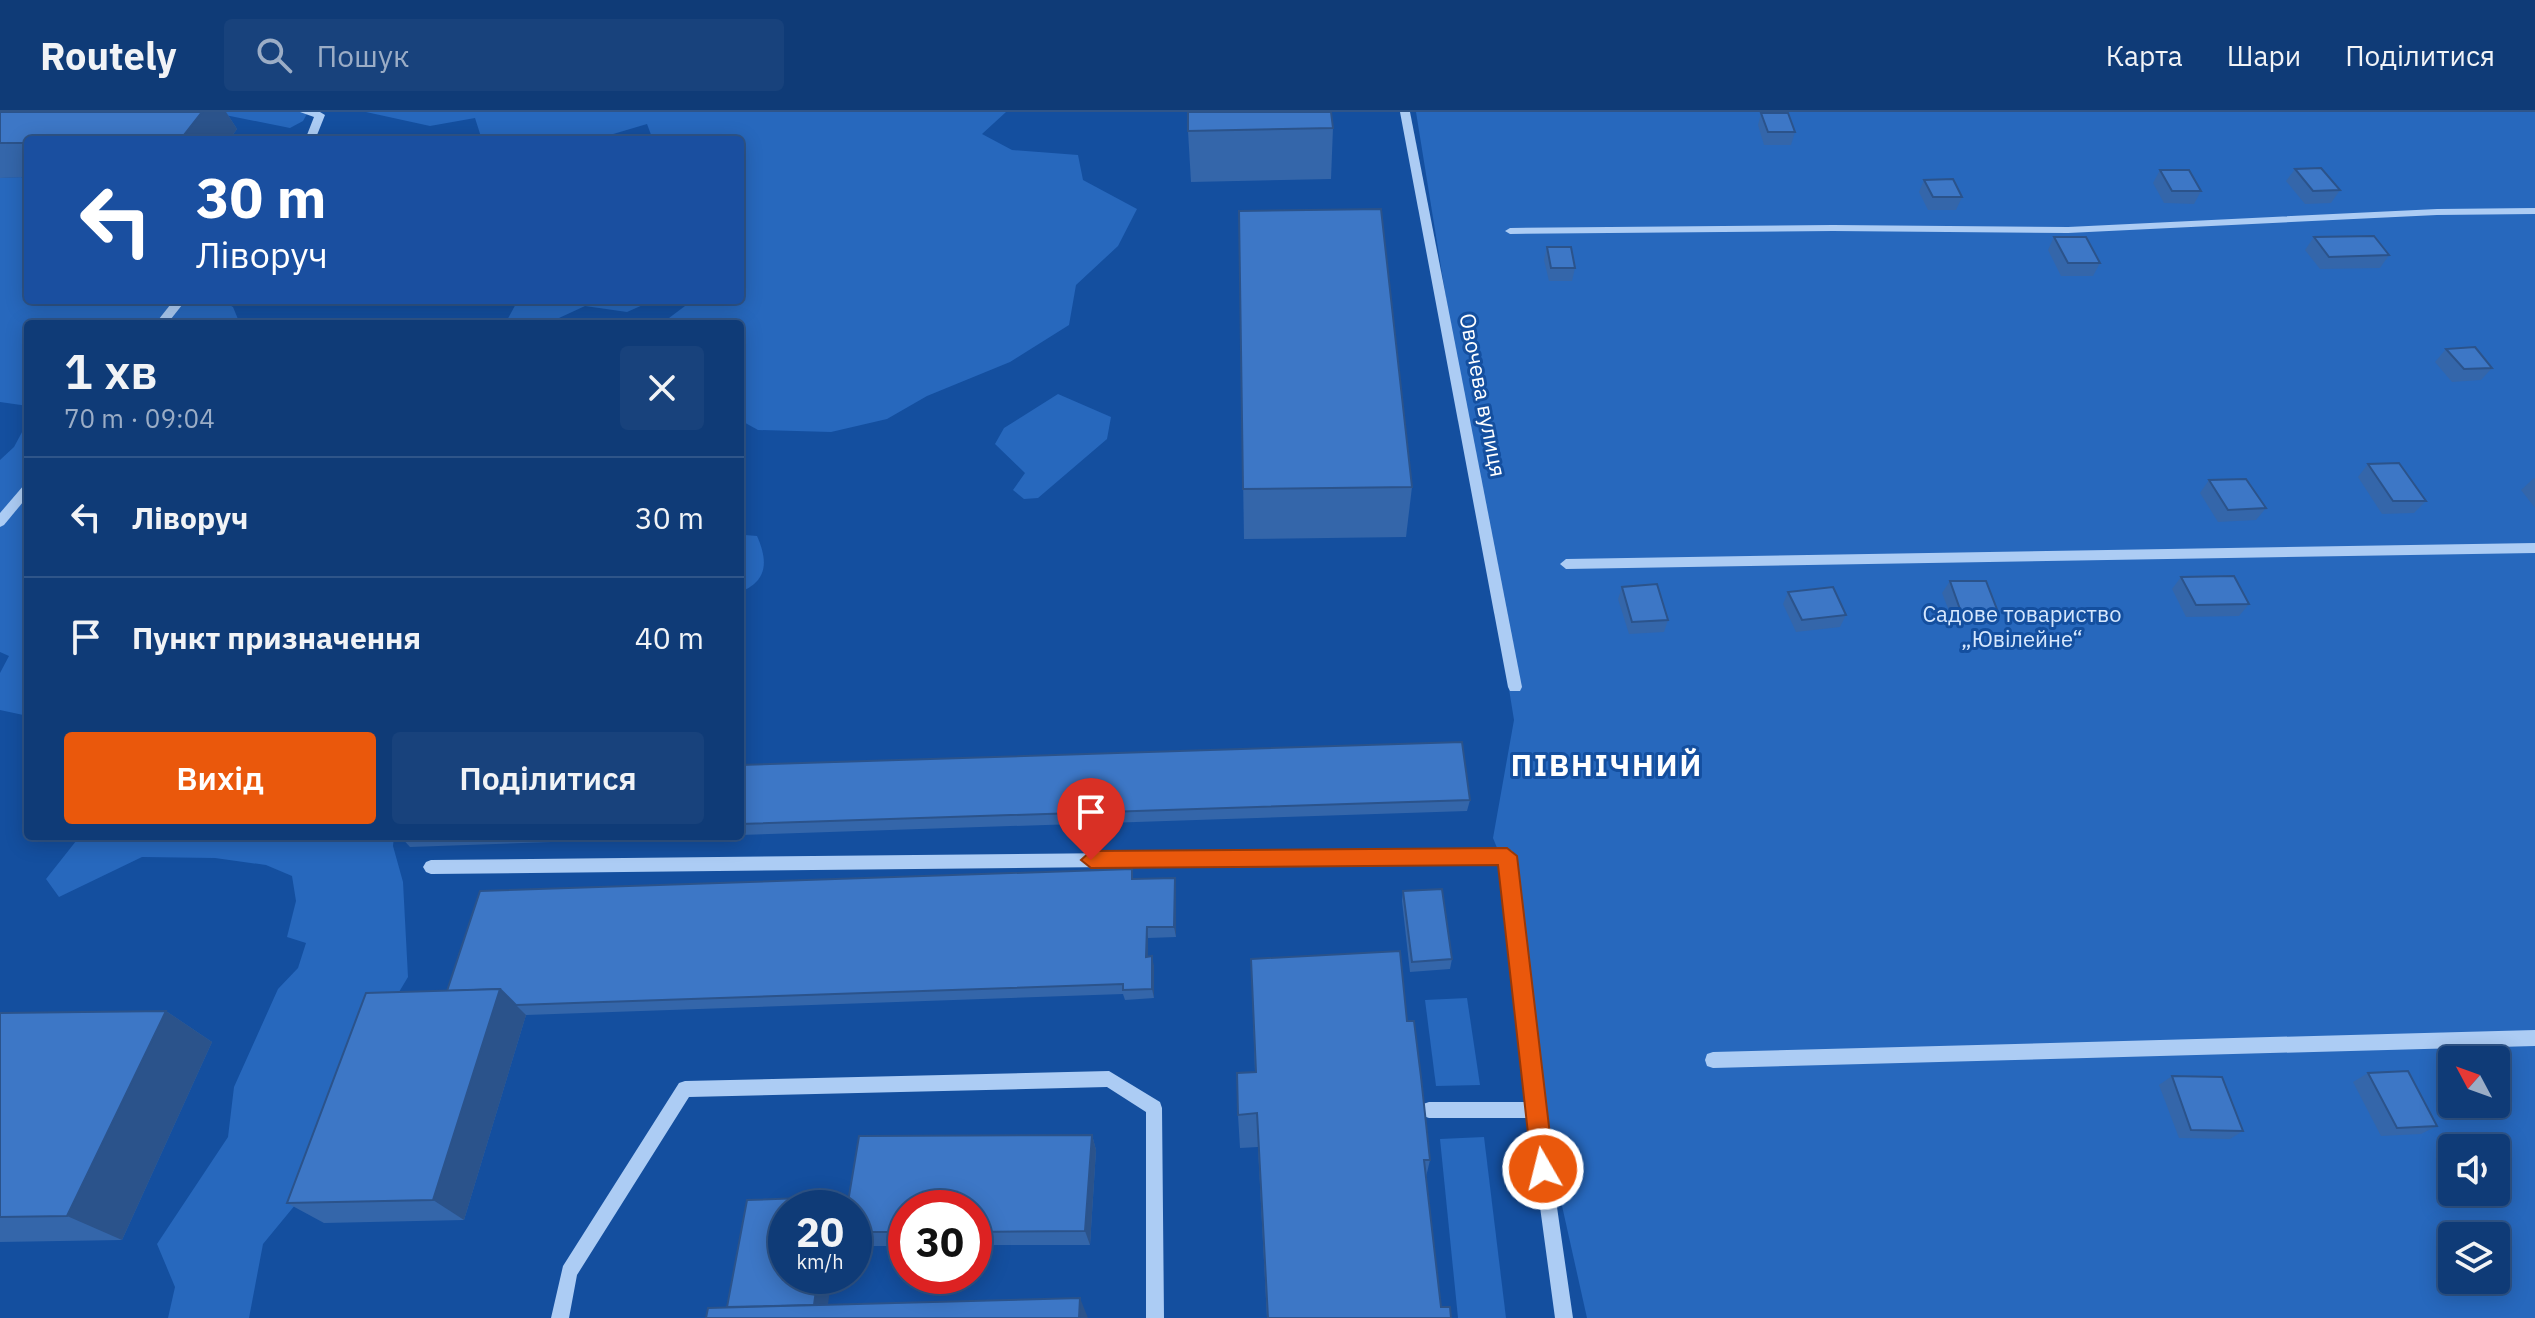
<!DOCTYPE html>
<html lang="uk">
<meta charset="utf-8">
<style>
:root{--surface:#0f3b77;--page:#18427c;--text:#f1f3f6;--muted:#9badc6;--line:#2f5589;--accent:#ea580c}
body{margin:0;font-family:"IBM Plex Sans",sans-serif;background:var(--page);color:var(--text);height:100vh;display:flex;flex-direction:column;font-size:30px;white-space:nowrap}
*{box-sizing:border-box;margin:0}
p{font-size:26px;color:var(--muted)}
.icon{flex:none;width:44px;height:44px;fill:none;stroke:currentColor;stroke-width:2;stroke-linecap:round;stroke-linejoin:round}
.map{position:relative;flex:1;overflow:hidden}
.panel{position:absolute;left:24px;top:208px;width:720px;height:520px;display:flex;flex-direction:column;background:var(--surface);border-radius:8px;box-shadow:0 4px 20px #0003,0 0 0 2px var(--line)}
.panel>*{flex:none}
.banner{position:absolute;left:24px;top:24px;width:720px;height:168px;border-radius:8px;box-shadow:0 4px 20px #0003,0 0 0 2px var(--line);background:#1a4fa0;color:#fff;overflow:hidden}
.needle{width:52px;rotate:311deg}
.fabs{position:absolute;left:2438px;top:934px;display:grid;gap:16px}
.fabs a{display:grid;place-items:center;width:72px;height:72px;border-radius:8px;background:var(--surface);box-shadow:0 4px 20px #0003,0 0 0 2px var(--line);font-size:40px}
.speed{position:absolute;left:768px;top:1078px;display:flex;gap:16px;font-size:40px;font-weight:700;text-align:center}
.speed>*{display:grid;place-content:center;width:104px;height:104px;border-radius:50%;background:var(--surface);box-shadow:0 4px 20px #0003,0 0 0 2px var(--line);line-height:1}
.speed small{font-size:20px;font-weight:400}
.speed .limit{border:12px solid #d22;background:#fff;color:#111}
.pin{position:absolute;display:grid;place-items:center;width:68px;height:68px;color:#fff;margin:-82px -34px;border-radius:50% 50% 50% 0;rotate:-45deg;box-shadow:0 0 8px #0007}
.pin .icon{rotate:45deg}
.me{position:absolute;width:88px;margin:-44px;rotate:352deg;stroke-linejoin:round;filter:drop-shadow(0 0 6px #0008)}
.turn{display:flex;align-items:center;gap:28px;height:168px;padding:0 40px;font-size:36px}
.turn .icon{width:104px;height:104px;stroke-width:2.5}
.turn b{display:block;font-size:56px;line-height:68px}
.round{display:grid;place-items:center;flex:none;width:84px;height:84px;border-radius:8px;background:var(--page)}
.summary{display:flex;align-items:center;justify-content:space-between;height:136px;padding:0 40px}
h1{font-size:48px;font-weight:600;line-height:60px}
.primary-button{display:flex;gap:16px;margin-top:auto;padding:16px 40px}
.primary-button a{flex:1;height:92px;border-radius:8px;background:var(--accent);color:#fff;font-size:32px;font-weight:600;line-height:92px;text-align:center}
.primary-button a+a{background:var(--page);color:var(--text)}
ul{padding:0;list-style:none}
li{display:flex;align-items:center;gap:24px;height:120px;padding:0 40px;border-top:2px solid var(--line)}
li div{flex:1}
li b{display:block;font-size:30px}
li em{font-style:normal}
header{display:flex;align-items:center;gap:48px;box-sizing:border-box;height:112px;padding:0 40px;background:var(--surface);border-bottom:2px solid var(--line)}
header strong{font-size:38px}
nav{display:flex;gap:44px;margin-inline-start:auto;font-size:28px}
.search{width:560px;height:72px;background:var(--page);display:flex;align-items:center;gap:20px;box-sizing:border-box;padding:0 28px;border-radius:8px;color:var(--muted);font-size:30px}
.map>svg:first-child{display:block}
.green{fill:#2768bd;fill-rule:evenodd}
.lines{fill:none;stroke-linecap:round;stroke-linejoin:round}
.minor{fill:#acccf4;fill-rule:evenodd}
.wall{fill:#3466aa}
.shaded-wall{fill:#2b538b}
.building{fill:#3d77c6;stroke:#2b538b;stroke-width:2}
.route{fill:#ea580c;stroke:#983908;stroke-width:2}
.labels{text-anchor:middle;stroke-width:6;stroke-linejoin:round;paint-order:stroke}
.street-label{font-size:22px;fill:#fff;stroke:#144f9f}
.park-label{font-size:22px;fill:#d5e7fd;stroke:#144f9f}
.district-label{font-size:30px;font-weight:bold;letter-spacing:2px;fill:#fff;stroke:#144f9f}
</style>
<header>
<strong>Routely</strong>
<div class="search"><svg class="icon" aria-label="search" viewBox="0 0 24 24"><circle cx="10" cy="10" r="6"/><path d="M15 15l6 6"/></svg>Пошук</div>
<nav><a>Карта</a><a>Шари</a><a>Поділитися</a></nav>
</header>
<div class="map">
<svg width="2535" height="1206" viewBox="0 0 2535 1206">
<rect width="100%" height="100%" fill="#144f9f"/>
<g class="green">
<polygon points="210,0 308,0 303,9 290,16"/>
<polygon points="366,0 1006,0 982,22 1012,38 1078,43 1083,68 1137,97 1118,134 1076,173 1069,213 1010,250 927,284 887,307 831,320 758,318 740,308 740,212 661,212 693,188 740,188 740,28 653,28 647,12 593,28 482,28 475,6 430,14"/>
<path d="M1416,0h1119v1206h-948l-41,-184 -23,-187v-35l-30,-74 21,-118zM2452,948h44v44h-44zM2452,1036h44v44h-44zM2452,1124h44v44h-44z"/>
<polygon points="21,65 28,69 28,188 220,188 233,195 240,212 28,212 28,294 0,290 0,66"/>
<polygon points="518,188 654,188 627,200 585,194 546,212 505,212"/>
<polygon points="1058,282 1111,305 1107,327 1038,386 1024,387 1013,378 1025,361 995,332 1004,316"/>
<polygon points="28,309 28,604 0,598 0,561 9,544 0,540 0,348 14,335"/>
<path d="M745,423l12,1c11,25 11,45 -17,56v-51z"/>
<polygon points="80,724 394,724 393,734 403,770 408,865 381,910 305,1081 263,1132 249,1206 168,1206 175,1175 157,1132 228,1025 234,975 278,877 298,856 306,831 287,825 296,789 292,764 266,753 215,746 142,745 59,785 46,767"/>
<polygon points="1467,886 1480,973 1436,974 1425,888"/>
<polygon points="1484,1025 1506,1206 1458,1206 1440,1027"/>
</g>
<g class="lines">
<g class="minor">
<polygon points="300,0 320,0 325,3 315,28 305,28 314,5"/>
<polygon points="1400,0 1410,0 1522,575 1520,579 1510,579 1508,575"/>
<polygon points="2535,96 2535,102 2437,103 2068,121 1833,119 1510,122 1505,119 1510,116 1833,113 2068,115 2437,97"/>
<polygon points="174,188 186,188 167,212 155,212"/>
<polygon points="28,372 28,384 4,413 0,415 0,401 24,373"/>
<polygon points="2535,431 2535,441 1566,457 1560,452 1566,447"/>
<polygon points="1507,737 1512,739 1515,744 1543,998 1573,1206 1555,1206 1528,1006 1429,1006 1423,1004 1421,998 1423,992 1429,990 1526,990 1500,751 431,762 426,760 423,755 426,750 431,748"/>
<polygon points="2535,918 2535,934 1713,956 1707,954 1705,948 1707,942 1713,940"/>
<polygon points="1109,959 1160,990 1162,996 1164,1206 1146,1206 1146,1000 1107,975 689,985 577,1163 569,1206 551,1206 563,1154 679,971 685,969"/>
</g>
</g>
<g class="wall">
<polygon points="0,0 226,0 237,17 229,28 28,28 28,65 0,66"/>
<polygon points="1761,1 1795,20 1791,33 1764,33 1758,13"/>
<polygon points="1333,16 1331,67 1191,70 1188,19"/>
<polygon points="2295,57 2340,78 2331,91 2305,92 2286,69"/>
<polygon points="2160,58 2201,79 2194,92 2164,91 2153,71"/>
<polygon points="1924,68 1962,85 1956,98 1928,98 1919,80"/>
<polygon points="1239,99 1412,375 1406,425 1244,427"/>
<polygon points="2054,125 2100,151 2093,164 2061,164 2048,138"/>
<polygon points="2314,125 2389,143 2380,156 2320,157 2305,138"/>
<polygon points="1547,135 1575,156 1572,169 1549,169 1544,148"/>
<polygon points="2446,237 2492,256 2481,268 2452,270 2435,250"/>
<polygon points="2368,352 2426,389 2414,401 2382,402 2358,365"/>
<polygon points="2534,366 2535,366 2535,396 2521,378"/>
<polygon points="2209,368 2266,396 2256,408 2218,410 2200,381"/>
<polygon points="2181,465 2249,492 2239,504 2186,505 2172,477"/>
<polygon points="1950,469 1998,500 1991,512 1954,512 1942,481"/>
<polygon points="1622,475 1668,508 1664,520 1629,522 1618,487"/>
<polygon points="1788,480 1846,503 1840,515 1796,520 1783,492"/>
<polygon points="740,653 1470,688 1467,699 740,723"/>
<polygon points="400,724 725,724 410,735"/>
<polygon points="1134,767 1176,776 1176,825 1148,826 1148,845 1154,854 1154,886 1125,888 1123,882 526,903 464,1108 324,1111 287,1091 447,879"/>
<polygon points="1403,779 1452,847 1450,857 1410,860 1402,789"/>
<polygon points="1251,847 1407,909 1430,1048 1426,1065 1441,1195 1451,1206 1267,1206 1258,1035 1240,1036 1238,1003 1255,960"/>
<polygon points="166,899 212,930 122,1128 0,1130 0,901"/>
<polygon points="2368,961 2437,1014 2421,1022 2381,1024 2353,970"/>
<polygon points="2172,964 2243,1019 2230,1027 2179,1026 2159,973"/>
<polygon points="1092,1023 1096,1038 1090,1133 974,1133 974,1096 906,1096 906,1134 854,1134 854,1096"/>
</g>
<g class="shaded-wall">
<polygon points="202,0 226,0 237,17 229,28 180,28"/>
<polygon points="1175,766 1176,776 1176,825 1174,815"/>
<polygon points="1147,815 1148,826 1148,855 1146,845"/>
<polygon points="1152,844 1154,854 1154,886 1152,877"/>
<polygon points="500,877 526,903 464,1108 433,1088"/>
<polygon points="166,899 212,930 122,1128 67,1104"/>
<polygon points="1092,1023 1096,1038 1090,1133 1085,1119"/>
<polygon points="829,1085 838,1096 828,1096"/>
<polygon points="818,1164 832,1164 826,1206 812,1202"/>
<polygon points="1080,1186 1088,1206 1079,1206"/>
</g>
<g class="building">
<polygon points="0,0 202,0 180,28 28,28 28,31 0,31"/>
<polygon points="1188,0 1331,0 1333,16 1188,19"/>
<polygon points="1761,1 1788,1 1795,20 1768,20"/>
<polygon points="2321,56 2340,78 2313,79 2295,57"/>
<polygon points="2160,58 2189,58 2201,79 2172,79"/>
<polygon points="1953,67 1962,85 1933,85 1924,68"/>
<polygon points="1381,97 1412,375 1243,377 1239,99"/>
<polygon points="2374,124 2389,143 2329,145 2314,125"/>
<polygon points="2054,125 2086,125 2100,151 2068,151"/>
<polygon points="1547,135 1571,135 1575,156 1551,156"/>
<polygon points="2475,235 2492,256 2464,257 2446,237"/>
<polygon points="2399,351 2426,389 2393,389 2368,352"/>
<polygon points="2246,367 2266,396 2228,398 2209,368"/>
<polygon points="2234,464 2249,492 2196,493 2181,465"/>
<polygon points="1950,469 1986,469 1998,500 1961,500"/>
<polygon points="1657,472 1668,508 1632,510 1622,475"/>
<polygon points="1833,475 1846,503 1802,508 1788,480"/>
<polygon points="1462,630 1470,688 740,712 740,653"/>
<polygon points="1132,757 1132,767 1175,766 1174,815 1147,815 1146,845 1152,844 1152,877 1123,878 1123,872 516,893 500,877 447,879 480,779"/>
<polygon points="1442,777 1452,847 1412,850 1403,779"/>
<polygon points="1400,839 1407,909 1414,909 1421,965 1430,1048 1424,1048 1441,1195 1450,1195 1451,1206 1268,1206 1257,1001 1238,1003 1237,961 1256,960 1251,847"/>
<polygon points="500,877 433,1088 287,1091 366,881"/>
<polygon points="166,899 67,1104 0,1105 0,901"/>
<polygon points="2408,959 2437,1014 2397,1016 2368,961"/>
<polygon points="2172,964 2222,965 2243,1019 2191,1018"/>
<polygon points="1092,1023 1085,1119 974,1120 974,1096 906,1096 906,1120 854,1120 854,1096 847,1096 859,1024"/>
<polygon points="829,1085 828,1096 786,1096 786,1164 818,1164 814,1193 727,1195 747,1088"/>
<polygon points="1080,1186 1079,1206 706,1206 708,1196"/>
</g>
<polygon class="route" points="1507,736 1517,744 1554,1057 1551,1065 1543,1068 1535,1065 1532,1057 1498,753 1091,756 1081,748 1091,739"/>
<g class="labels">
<g class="street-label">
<text transform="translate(1483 283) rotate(79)" y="8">Овочева вулиця</text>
</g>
<g class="park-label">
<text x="2022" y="510">Садове товариство<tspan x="2022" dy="25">„Ювілейне“</tspan></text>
</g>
<g class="district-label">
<text x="1607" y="664">ПІВНІЧНИЙ</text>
</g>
</g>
</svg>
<div class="fabs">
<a><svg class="needle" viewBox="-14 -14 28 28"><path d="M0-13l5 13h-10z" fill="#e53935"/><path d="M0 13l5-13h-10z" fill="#9badc6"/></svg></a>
<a><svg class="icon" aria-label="sound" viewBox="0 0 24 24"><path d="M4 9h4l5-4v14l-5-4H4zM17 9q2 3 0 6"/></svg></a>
<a><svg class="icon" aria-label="layers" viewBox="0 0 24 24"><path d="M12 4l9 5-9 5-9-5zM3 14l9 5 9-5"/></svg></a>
</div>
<div class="speed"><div>20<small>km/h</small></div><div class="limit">30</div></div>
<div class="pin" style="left:1091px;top:748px;background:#d93025"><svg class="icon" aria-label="arrive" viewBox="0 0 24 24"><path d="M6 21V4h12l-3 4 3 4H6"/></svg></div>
<svg class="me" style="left:1543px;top:1057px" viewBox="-20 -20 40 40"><circle r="17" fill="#ea580c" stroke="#fff" stroke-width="3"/><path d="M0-11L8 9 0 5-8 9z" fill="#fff"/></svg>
<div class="banner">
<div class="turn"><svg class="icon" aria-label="left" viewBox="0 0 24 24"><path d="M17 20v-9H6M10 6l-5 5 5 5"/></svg><div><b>30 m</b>Ліворуч</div></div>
</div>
<section class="panel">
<div class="summary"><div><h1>1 хв</h1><p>70 m · 09:04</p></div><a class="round"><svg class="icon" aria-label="close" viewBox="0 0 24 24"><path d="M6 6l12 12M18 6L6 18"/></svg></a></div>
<ul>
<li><svg class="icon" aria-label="left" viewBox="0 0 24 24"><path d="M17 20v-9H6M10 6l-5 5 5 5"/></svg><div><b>Ліворуч</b></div><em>30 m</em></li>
<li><svg class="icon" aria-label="arrive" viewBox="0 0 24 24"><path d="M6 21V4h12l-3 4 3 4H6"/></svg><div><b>Пункт призначення</b></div><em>40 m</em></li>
</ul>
<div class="primary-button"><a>Вихід</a><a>Поділитися</a></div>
</section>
</div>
